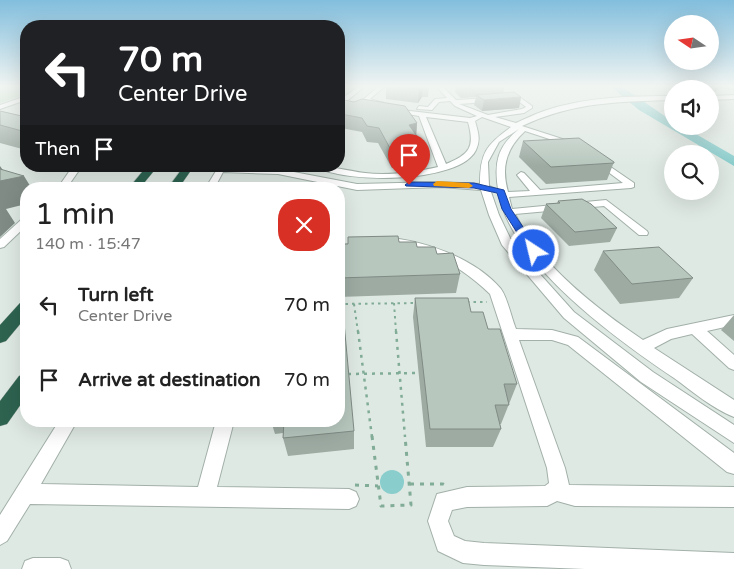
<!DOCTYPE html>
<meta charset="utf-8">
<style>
:root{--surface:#fff;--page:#f2f2f2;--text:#222;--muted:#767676}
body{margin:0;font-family:"Varela Round",sans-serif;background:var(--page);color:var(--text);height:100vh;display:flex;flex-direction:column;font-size:19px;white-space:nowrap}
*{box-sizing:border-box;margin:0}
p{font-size:16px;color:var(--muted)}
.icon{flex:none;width:28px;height:28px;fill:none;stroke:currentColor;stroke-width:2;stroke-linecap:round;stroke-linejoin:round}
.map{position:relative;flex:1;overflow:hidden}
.panel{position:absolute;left:20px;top:182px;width:325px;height:245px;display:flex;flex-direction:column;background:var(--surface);border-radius:20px;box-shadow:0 5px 20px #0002}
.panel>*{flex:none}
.guide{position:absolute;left:20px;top:20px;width:325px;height:152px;border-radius:20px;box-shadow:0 5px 20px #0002;background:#202124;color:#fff;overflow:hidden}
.needle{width:32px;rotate:283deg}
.tools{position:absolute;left:664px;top:15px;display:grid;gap:10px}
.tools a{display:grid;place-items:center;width:55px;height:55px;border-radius:50%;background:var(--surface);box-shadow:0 5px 20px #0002;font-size:25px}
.pin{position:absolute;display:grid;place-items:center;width:42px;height:42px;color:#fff;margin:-51px -21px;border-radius:50% 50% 50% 0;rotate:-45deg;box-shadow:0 0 5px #0007}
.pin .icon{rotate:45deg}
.me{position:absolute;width:55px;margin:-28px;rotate:325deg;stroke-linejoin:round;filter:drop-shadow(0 0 4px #0008)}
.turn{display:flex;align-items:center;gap:18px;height:105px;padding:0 15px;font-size:22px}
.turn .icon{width:65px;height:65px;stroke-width:2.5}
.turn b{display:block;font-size:35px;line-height:42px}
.then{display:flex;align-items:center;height:48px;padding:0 15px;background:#0003;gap:10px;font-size:19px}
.round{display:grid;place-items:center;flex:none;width:52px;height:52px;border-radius:20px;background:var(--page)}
.head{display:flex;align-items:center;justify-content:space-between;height:85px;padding:0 15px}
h1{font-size:30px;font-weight:600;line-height:38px}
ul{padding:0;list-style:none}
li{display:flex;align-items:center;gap:15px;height:75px;padding:0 15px}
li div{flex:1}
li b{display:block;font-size:19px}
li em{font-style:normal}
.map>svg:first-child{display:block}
.green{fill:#b8dabc}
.water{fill:#89cdcc}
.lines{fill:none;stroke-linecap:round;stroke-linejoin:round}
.river{fill:#89cdcc;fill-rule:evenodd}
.minor-casing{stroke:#a2b0a9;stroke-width:2}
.highway-casing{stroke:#bcc3c0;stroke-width:1}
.path-far2{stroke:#81ac97;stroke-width:2;stroke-dasharray:2.5 4;stroke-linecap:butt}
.path-far1{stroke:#81ac97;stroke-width:2.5;stroke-dasharray:3 5;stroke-linecap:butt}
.path{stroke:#81ac97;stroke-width:3;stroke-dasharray:4 6;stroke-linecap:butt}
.minor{fill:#fff;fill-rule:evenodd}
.highway{fill:#2e6350;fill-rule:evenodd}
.wall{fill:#9daba3}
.shaded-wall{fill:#808b85}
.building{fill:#b7c7be;stroke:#808b85}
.route{fill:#2563eb;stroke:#184099}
.slow{fill:#f59e0b}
</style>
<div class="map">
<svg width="734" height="569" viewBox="0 0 734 569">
<rect width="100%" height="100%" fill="#dfe9e3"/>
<polygon class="green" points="0,86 26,87 26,94 0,103"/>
<circle class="water" cx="392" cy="482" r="12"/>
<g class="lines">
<polygon class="river" points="610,86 621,86 672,121 672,126 682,126 734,156 734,166 639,110"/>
<g class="minor-casing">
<g id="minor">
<polygon points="340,86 346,86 339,92"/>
<polygon points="359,86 365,86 348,100 339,102 339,98 344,97"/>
<polygon points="379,86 385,86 370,99 384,103 384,105 364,101 364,99"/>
<path d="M436,86h6l14,14 62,-4 14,10v2l-8,5 -29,4 21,6c9,-4 19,-9 28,-12 40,-14 87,-15 128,-15v4c-56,2 -98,2 -150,26l59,19 -7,2 -49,-16c-19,18 -24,36 -17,61l22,-1 -13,-16 4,-3 3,1 16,17 83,-7 -27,-20v-4h3l35,24v4l-3,1 -122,9 3,12 94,-9 41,31 1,2 -1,2h-8l-35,-29 -89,8c6,10 11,21 18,30 30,38 70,69 110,96l24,-11 67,-14v10l-27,6 27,24v15l-5,-2 -37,-34 -21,5 -17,9 80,52v17c-21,-8 -42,-26 -60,-39 -58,-39 -167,-117 -176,-189 -4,-26 -1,-42 21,-60l-20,13 -11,20 1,24 7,3 -5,3 8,23 14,29 61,68 79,60 81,53v18l-93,-61 -77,-64 -62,-73 -13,-30 -8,-25 -40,-3 -84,3 -79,-16 -55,-2 -9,17h-9l14,-23 59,3 79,15 84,-2 39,2c0,-31 6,-39 31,-57l-29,-10 -7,4c3,11 6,18 1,29 -16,34 -134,34 -161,16 17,0 33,5 50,7 24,3 50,-1 73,-6l-19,-51 -29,-5 3,-2 77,9 7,-2 -22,-10 -5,-5 -11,1 -7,8 -15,-1 2,-3 9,1 7,-8 12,-1zM517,100l9,7 -4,2 -34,6 -29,-11zM426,117l42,5c7,25 2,32 -22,42z"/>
<polygon points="666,86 673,86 677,89 672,90"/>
<polygon points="713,86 734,86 734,89"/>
<polygon points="734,95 734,99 710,100 710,96"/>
<polygon points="26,96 26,100 0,109 0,105"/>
<polygon points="73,166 82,166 66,189 57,189"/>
<polygon points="26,218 26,226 4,247 0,248 0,239 22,219"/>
<path d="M383,237c39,3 91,20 118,52 7,10 10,28 15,40l36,1 26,7 156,116v21l-7,-2 -159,-127 -16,-5h-33l46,128 4,17 165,2v20l-159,-1 -18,-5 -10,5 -80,1 -15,3 -4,11 6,15 11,5 19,2 250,10v16h-149l-101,-4 -21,-2 -25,-12 -10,-30 9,-27 30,-7 78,-1 4,-3 -2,-15 -57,-174c-22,-21 -47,-38 -76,-46 -12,-4 -23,-3 -35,-6l-1,-2 1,-2z"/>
<polygon points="59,421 77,421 41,484 198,487 216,421 234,421 217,487 349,489 356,492 359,499 356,506 349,509 30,504 7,541 0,545 0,515"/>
<polygon points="33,558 60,558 68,561 71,569 22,569 25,561"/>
</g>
</g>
<g class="highway-casing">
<g id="highway">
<polygon points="147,166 158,166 139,189 128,189"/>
<polygon points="184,166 194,166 178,189 167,189"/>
<polygon points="26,301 26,317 6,341 0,343 0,325 20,303"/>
<polygon points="26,374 26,397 7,424 0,426 0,401 19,376"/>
</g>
</g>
<g class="path-far2">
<polyline points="467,302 487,302"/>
<polyline points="394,303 396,332"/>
<polyline points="339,304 417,303"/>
<polyline points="354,304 358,332"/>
</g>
<g class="path-far1">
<polyline points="358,331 372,437"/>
<polyline points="396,331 405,437"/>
<polyline points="348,374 419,373"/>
</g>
<g class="path">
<polyline points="372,436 381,506 411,505 405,436"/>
<polyline points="410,484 443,484 447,486"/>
<polyline points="355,485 378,486"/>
</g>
<use href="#minor" class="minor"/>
<use href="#highway" class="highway"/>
</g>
<g class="wall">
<polygon points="386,86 429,86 428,97 422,97 418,103 386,99"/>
<polygon points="456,86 505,86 503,93 521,97 519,108 482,111 474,105 476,97 461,98 455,92"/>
<polygon points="679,86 720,86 716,92 710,92 710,89 685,89"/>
<polygon points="339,99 417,123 416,135 426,149 425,165 392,168 378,143 367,142 362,132 341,128 341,125 339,124"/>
<polygon points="0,111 26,117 26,150 0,143"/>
<polygon points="523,141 614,162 607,180 546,184 519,157"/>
<polygon points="558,201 617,228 610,242 569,246 541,218 546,204 557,203"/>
<polygon points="399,242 417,247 437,254 460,274 456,293 339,297 339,244"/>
<polygon points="603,251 693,278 679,298 620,304 594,270"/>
<polygon points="415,298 471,312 488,329 517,384 501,424 500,424 501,429 493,447 426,447 413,317"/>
<polygon points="734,315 734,341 721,330"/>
<polygon points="271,421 339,421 354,431 354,449 288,456 283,438 283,433 275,434"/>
</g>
<g class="shaded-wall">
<polygon points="421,86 423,86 422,97 418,103 419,89"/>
<polygon points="521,97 519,108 482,111 484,100"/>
<polygon points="417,123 416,138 409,125"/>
<polygon points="0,166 9,179 24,176 32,189 26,189 26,204 6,209 15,223 0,237"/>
</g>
<g class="building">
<polygon points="386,86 421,86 419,89"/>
<polygon points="460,86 495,86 462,88"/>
<polygon points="514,92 521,97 484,100 476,95"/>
<polygon points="339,99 354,102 362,99 405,106 417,123 409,125 426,149 392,152 379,128 367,126 362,118 341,114 341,111 339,110"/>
<polygon points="0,111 26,117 26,132 0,125"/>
<polygon points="579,138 614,162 614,163 551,167 523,141"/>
<polygon points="0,169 24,176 0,181"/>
<polygon points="582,199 591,204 617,228 575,232 546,204 560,203 558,201"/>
<polygon points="398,236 399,242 416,242 417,247 435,247 437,254 453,253 460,274 339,278 339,244 348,244 348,237"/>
<polygon points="659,247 693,278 632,284 603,251"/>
<polygon points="415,298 468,298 471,312 483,312 488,329 500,329 517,384 504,384 509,405 495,405 501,429 430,429"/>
<polygon points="339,301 342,301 354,431 283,438 284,421 339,421"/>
</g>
<linearGradient id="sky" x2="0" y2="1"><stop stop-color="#82bedd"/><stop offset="0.52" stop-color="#f1f5f2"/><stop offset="1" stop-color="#f1f5f2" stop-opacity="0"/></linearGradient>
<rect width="734" height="166" fill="url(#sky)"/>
<polygon class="route" points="409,182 474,183 504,190 511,209 539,251 537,253 530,253 502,209 497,193 474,188 406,186 405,185"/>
<polygon class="slow" points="437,181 469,183 473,186 469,188 434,186 433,184"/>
</svg>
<div class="tools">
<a><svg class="needle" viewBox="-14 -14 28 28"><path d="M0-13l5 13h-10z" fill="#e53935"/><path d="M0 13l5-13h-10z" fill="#767676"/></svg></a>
<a><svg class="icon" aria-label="sound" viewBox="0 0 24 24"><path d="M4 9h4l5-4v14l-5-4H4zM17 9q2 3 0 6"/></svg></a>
<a><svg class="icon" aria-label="search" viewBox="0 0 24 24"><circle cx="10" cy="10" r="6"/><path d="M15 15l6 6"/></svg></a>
</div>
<div class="pin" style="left:409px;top:185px;background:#d93025"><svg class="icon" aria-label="arrive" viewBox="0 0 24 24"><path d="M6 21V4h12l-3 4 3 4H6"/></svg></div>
<svg class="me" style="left:534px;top:251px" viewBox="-20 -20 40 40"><circle r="17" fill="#2563eb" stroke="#fff" stroke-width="3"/><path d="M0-11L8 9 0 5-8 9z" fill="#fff"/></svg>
<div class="guide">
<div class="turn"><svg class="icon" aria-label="left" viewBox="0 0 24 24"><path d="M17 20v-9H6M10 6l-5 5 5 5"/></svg><div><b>70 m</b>Center Drive</div></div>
<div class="then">Then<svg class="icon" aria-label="arrive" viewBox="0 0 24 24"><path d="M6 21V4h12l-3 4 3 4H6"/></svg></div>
</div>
<section class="panel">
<div class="head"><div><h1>1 min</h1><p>140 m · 15:47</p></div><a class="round" style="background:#d93025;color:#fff"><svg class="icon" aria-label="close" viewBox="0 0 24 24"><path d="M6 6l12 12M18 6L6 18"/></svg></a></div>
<ul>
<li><svg class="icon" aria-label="left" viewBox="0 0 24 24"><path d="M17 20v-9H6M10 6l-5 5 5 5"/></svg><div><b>Turn left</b><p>Center Drive</p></div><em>70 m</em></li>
<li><svg class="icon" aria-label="arrive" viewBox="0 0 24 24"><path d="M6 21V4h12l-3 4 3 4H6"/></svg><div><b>Arrive at destination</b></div><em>70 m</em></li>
</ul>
</section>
</div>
